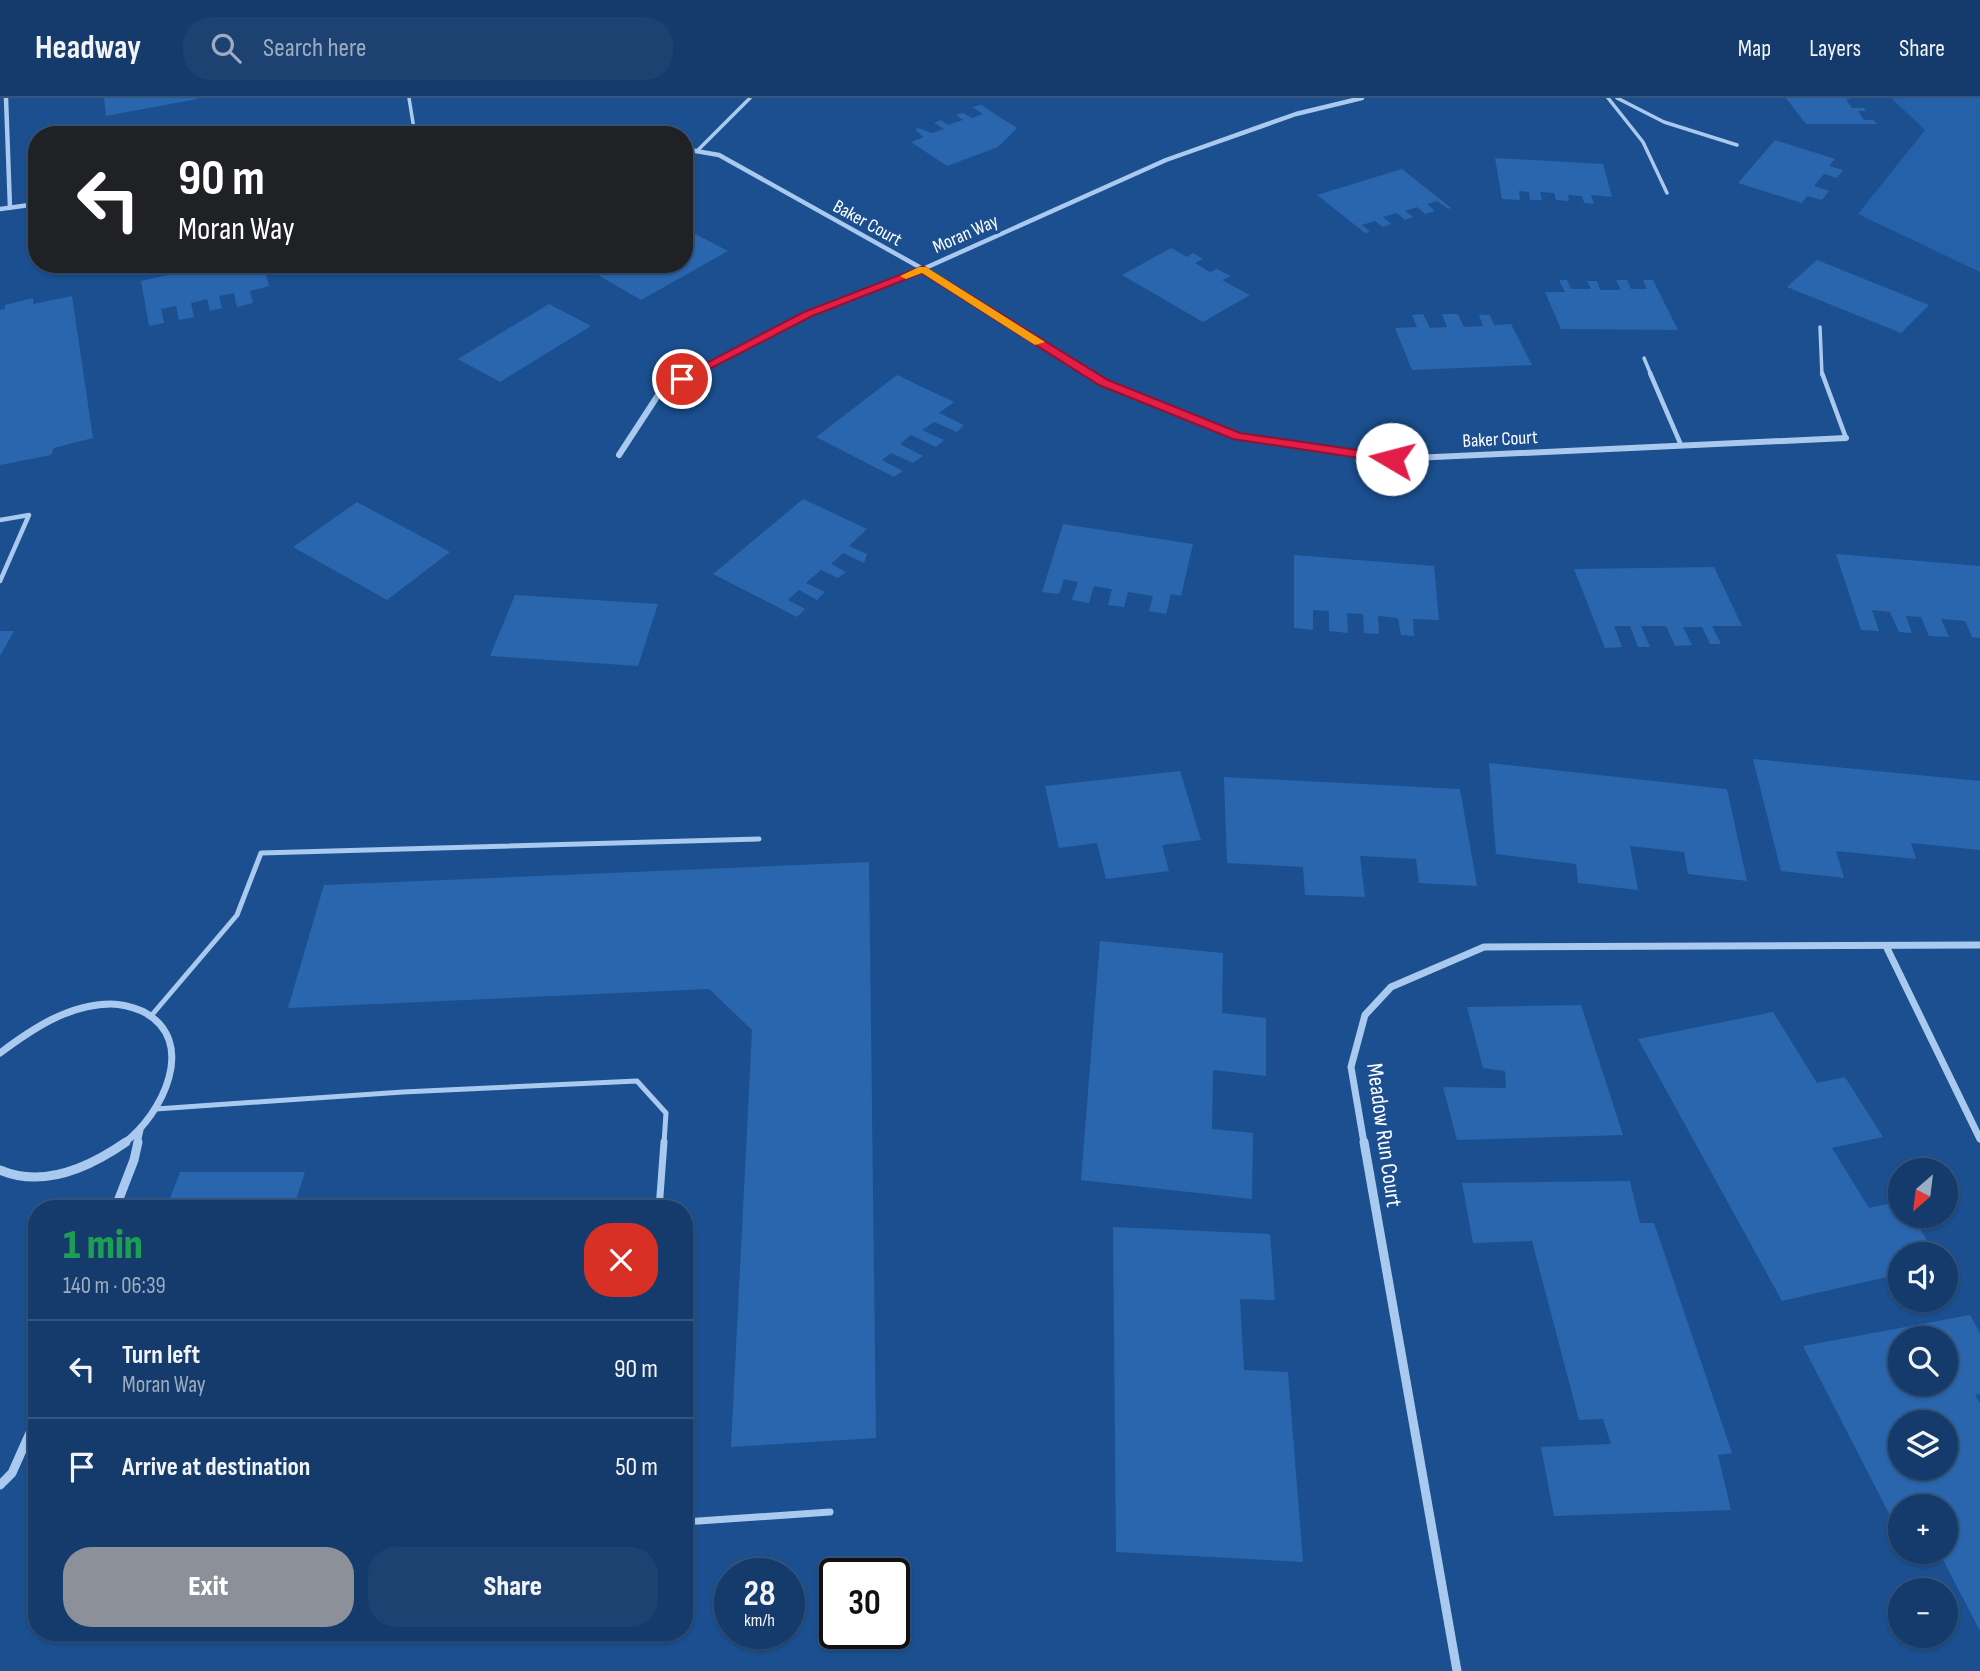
<!DOCTYPE html>
<meta charset="utf-8">
<style>
:root{--surface:#143b6b;--page:#1d4271;--text:#f1f3f6;--muted:#9dadc1;--line:#33557e;--accent:#8c9099}
body{margin:0;font-family:"Sofia Sans Condensed",sans-serif;background:var(--page);color:var(--text);height:100vh;display:flex;flex-direction:column;font-size:26px;white-space:nowrap}
*{box-sizing:border-box;margin:0}
p{font-size:23px;color:var(--muted)}
.icon{flex:none;width:38px;height:38px;fill:none;stroke:currentColor;stroke-width:2;stroke-linecap:round;stroke-linejoin:round}
.map{position:relative;flex:1;overflow:hidden}
.side{position:absolute;left:28px;top:1102px;width:665px;height:441px;display:flex;flex-direction:column;background:var(--surface);border-radius:28px;box-shadow:0 2px 5px #0004,0 0 0 2px var(--line)}
.side>*{flex:none}
.top-card{position:absolute;left:28px;top:28px;width:665px;height:147px;border-radius:28px;box-shadow:0 2px 5px #0004,0 0 0 2px var(--line);background:#202124;color:#fff;overflow:hidden}
.needle{width:46px;rotate:208deg}
.controls{position:absolute;left:1888px;top:1060px;display:grid;gap:14px}
.controls a{display:grid;place-items:center;width:70px;height:70px;border-radius:50%;background:var(--surface);box-shadow:0 2px 5px #0004,0 0 0 2px var(--line);font-size:35px}
.speed{position:absolute;left:714px;top:1460px;display:flex;gap:14px;font-size:35px;font-weight:700;text-align:center}
.speed>*{display:grid;place-content:center;width:91px;height:91px;border-radius:50%;background:var(--surface);box-shadow:0 2px 5px #0004,0 0 0 2px var(--line);line-height:1}
.speed small{font-size:18px;font-weight:400}
.speed .limit{border:4px solid #111;border-radius:10px;background:#fff;color:#111}
.pin{position:absolute;display:grid;place-items:center;width:60px;height:60px;color:#fff;margin:-30px;border:4px solid #fff;border-radius:50%;box-shadow:0 2px 7px #0007}
.me{position:absolute;width:77px;margin:-38px;rotate:278deg;stroke-linejoin:round;filter:drop-shadow(0 0 5px #0008)}
.turn{display:flex;align-items:center;gap:24px;height:147px;padding:0 35px;font-size:32px}
.turn .icon{width:91px;height:91px;stroke-width:2.5}
.turn b{display:block;font-size:49px;line-height:60px}
.round{display:grid;place-items:center;flex:none;width:74px;height:74px;border-radius:28px;background:var(--page)}
.summary{display:flex;align-items:center;justify-content:space-between;height:119px;padding:0 35px}
h1{font-size:42px;font-weight:800;line-height:52px;color:#1e9e55}
.action{display:flex;gap:14px;margin-top:auto;padding:14px 35px}
.action a{flex:1;height:80px;border-radius:28px;background:var(--accent);color:#fff;font-size:28px;font-weight:800;line-height:80px;text-align:center}
.action a+a{background:var(--page);color:var(--text)}
ul{padding:0;list-style:none}
li{display:flex;align-items:center;gap:21px;height:98px;padding:0 35px;border-top:2px solid var(--line)}
li div{flex:1}
li b{display:block;font-size:26px}
li em{font-style:normal}
header{display:flex;align-items:center;gap:42px;box-sizing:border-box;height:98px;padding:0 35px;background:var(--surface);border-bottom:2px solid var(--line)}
header strong{font-size:33px}
nav{display:flex;gap:38px;margin-inline-start:auto;font-size:24px}
.search{width:490px;height:63px;background:var(--page);display:flex;align-items:center;gap:18px;box-sizing:border-box;padding:0 24px;border-radius:28px;color:var(--muted);font-size:26px}
.map>svg:first-child{display:block}
.green{fill:#2461a8}
.building{fill:#2a66ad;fill-rule:evenodd}
.lines{fill:none;stroke-linecap:round;stroke-linejoin:round}
.service-far3{stroke:#a9c9ee;stroke-width:3.5}
.service-far2{stroke:#a9c9ee;stroke-width:4.5}
.service-far1{stroke:#a9c9ee;stroke-width:5}
.service{stroke:#a9c9ee;stroke-width:7}
.minor-far3{stroke:#a9c9ee;stroke-width:4.5}
.minor-far2{stroke:#a9c9ee;stroke-width:6}
.minor-far1{stroke:#a9c9ee;stroke-width:7}
.minor{stroke:#a9c9ee;stroke-width:9}
.route{fill:#e11d48;stroke:#92132f;stroke-width:2}
.slow{fill:#f59e0b}
.labels{text-anchor:middle;stroke-width:7;stroke-linejoin:round;paint-order:stroke}
.far-street-label{font-size:19px;fill:#fff;stroke:#1b4f8f}
.street-label{font-size:23px;fill:#fff;stroke:#1b4f8f}
</style>
<header>
<strong>Headway</strong>
<div class="search"><svg class="icon" aria-label="search" viewBox="0 0 24 24"><circle cx="10" cy="10" r="6"/><path d="M15 15l6 6"/></svg>Search here</div>
<nav><a>Map</a><a>Layers</a><a>Share</a></nav>
</header>
<div class="map">
<svg width="1980" height="1573" viewBox="0 0 1980 1573">
<rect width="100%" height="100%" fill="#1b4f8f"/>
<polygon class="green" points="1891,0 1980,0 1980,174 1858,116 1925,32"/>
<g class="building">
<polygon points="104,0 197,0 197,1 106,18"/>
<polygon points="1786,0 1850,0 1846,2 1852,10 1864,10 1866,13 1858,13 1864,22 1873,22 1877,26 1806,26"/>
<polygon points="981,7 1017,30 998,49 947,68 911,44 924,39 915,32 918,30 932,35 944,31 934,25 941,22 948,27 963,22 956,17 963,15 972,20 983,16 972,9"/>
<polygon points="1775,42 1835,61 1829,68 1843,72 1837,80 1824,76 1814,88 1829,93 1822,102 1807,98 1802,105 1738,85"/>
<polygon points="1495,60 1603,66 1612,99 1591,97 1594,106 1584,105 1582,98 1568,97 1569,103 1556,102 1554,95 1540,94 1542,102 1530,102 1529,94 1519,93 1520,102 1502,101"/>
<polygon points="1402,71 1451,110 1448,111 1437,103 1427,106 1435,113 1425,116 1417,109 1405,113 1413,119 1405,122 1397,115 1383,119 1391,126 1383,129 1375,123 1362,127 1370,134 1365,135 1317,97"/>
<polygon points="684,130 728,153 641,202 598,177 617,166 684,166"/>
<polygon points="1171,150 1187,159 1193,155 1203,161 1195,165 1210,174 1217,171 1231,178 1222,182 1250,197 1203,224 1122,177"/>
<polygon points="1817,162 1929,207 1901,235 1787,189"/>
<polygon points="215,166 263,166 269,188 250,193 253,205 237,209 234,195 219,198 222,210 210,213 207,201 191,205 194,219 179,222 176,208 161,211 164,225 149,228 141,183"/>
<polygon points="1559,182 1567,182 1571,191 1591,191 1587,183 1597,183 1600,192 1621,192 1616,182 1627,182 1631,191 1647,191 1643,182 1653,182 1678,232 1561,231 1545,194 1565,194"/>
<polygon points="72,198 93,340 54,350 51,357 0,367 0,212 5,211 5,207 33,200 33,206"/>
<polygon points="549,206 591,228 500,284 458,261"/>
<polygon points="1423,216 1430,230 1447,229 1442,216 1458,216 1464,229 1483,228 1479,217 1490,217 1494,227 1511,226 1532,267 1412,272 1395,230 1417,229 1412,217"/>
<polygon points="897,277 954,304 939,315 964,327 957,334 934,324 922,332 944,342 936,349 911,337 900,346 923,358 913,365 891,355 882,362 903,373 894,379 816,339"/>
<polygon points="803,401 867,431 849,448 867,456 864,465 843,455 831,466 846,474 838,480 821,472 806,485 825,494 817,502 799,492 788,502 805,511 797,519 713,476"/>
<polygon points="357,404 450,454 387,502 293,449"/>
<polygon points="1063,426 1193,446 1181,498 1171,496 1166,516 1149,513 1153,498 1128,494 1124,509 1108,507 1112,491 1094,488 1089,505 1072,502 1078,484 1064,481 1059,496 1042,494"/>
<polygon points="1836,456 1980,468 1980,540 1972,539 1965,523 1941,521 1949,539 1929,538 1921,519 1906,518 1912,535 1899,534 1890,514 1872,512 1879,533 1861,532"/>
<polygon points="1294,457 1434,468 1439,522 1413,521 1414,538 1401,537 1398,520 1378,518 1379,536 1364,535 1363,516 1347,515 1348,535 1329,533 1329,513 1313,512 1313,532 1294,530"/>
<polygon points="1714,469 1742,528 1712,528 1721,546 1710,546 1702,529 1683,529 1692,547 1675,548 1666,528 1641,528 1650,549 1638,549 1630,528 1614,528 1622,549 1605,550 1574,471"/>
<polygon points="515,497 658,506 638,568 490,558"/>
<polygon points="0,533 14,533 0,558"/>
<polygon points="1753,661 1980,683 1980,752 1911,745 1916,761 1836,753 1844,780 1781,773"/>
<polygon points="1489,665 1727,691 1747,783 1688,776 1684,754 1630,748 1638,792 1578,785 1576,766 1496,756"/>
<polygon points="1180,673 1201,742 1162,747 1169,773 1106,781 1097,745 1059,750 1045,688"/>
<polygon points="1224,679 1460,691 1477,788 1419,785 1416,761 1360,758 1365,799 1305,797 1303,769 1227,765"/>
<polygon points="869,764 876,1340 731,1349 752,932 709,891 288,910 324,787"/>
<polygon points="1100,843 1223,855 1222,915 1266,920 1266,978 1213,972 1212,1031 1253,1035 1252,1101 1081,1082"/>
<polygon points="1581,907 1623,1037 1457,1042 1443,989 1506,990 1505,973 1483,970 1467,909"/>
<polygon points="1773,914 1817,985 1845,979 1883,1039 1832,1050 1869,1110 1900,1103 1900,1118 1912,1118 1936,1157 1900,1157 1900,1176 1782,1203 1638,941"/>
<polygon points="180,1074 305,1074 293,1111 166,1111"/>
<polygon points="1630,1083 1640,1125 1654,1125 1732,1355 1718,1357 1731,1412 1554,1418 1541,1349 1611,1346 1603,1321 1579,1322 1532,1143 1473,1145 1462,1085"/>
<polygon points="1113,1129 1270,1136 1275,1202 1240,1201 1244,1272 1288,1274 1303,1464 1116,1454"/>
<path d="M1970,1217l10,18v61l-5,1 5,8v228l-41,-79h7v-45h-46v28l-97,-189zM1900,1241h46v45h-46zM1900,1325h46v45h-46z"/>
</g>
<g class="lines">
<g class="service-far3">
<polyline points="409,0 415,37"/>
<polyline points="1608,0 1643,44 1667,95"/>
<polyline points="1617,0 1664,24 1737,47"/>
<polyline points="697,53 750,0"/>
<polyline points="1820,229 1822,277"/>
<polyline points="1644,260 1651,277"/>
</g>
<g class="service-far2">
<polyline points="1650,275 1681,347"/>
<polyline points="1822,275 1846,340"/>
<polyline points="0,422 29,417 0,483"/>
</g>
<g class="service-far1">
<polyline points="151,918 237,817 261,755 759,741"/>
<polyline points="156,1011 403,994 637,983 666,1015 664,1045"/>
</g>
<g class="service">
<polyline points="659,1111 664,1044"/>
<polyline points="684,1424 830,1414"/>
</g>
<g class="minor-far3">
<polyline points="6,0 10,110"/>
<polyline points="684,51 719,57 923,171 1092,277"/>
<polyline points="0,111 37,106"/>
<polyline points="689,277 808,216 923,171 1166,62 1296,16 1362,0"/>
</g>
<g class="minor-far2">
<polyline points="1089,275 1103,284 1238,338 1392,361 1846,340"/>
<polyline points="619,357 662,291 693,275"/>
</g>
<g class="minor-far1">
<polyline points="1886,848 1980,1041"/>
<path d="M0,955c32,-24 69,-49 111,-49 10,0 21,3 31,7 58,29 20,104 -18,132"/>
<polyline points="137,1045 140,1032"/>
<polyline points="1364,1045 1351,969 1365,917 1391,889 1484,849 1980,847"/>
</g>
<g class="minor">
<polyline points="1364,1044 1457,1573"/>
<path d="M0,1072c44,19 90,-3 126,-28"/>
<polyline points="115,1111 134,1062 138,1044"/>
<polyline points="0,1387 12,1375 37,1319"/>
</g>
</g>
<polygon class="route" points="923,168 1108,282 1240,335 1392,357 1398,361 1392,365 1233,341 1099,287 922,175 812,218 686,283 676,281 804,214"/>
<polygon class="slow" points="919,169 926,169 1045,244 1035,247 922,175 906,181 900,178"/>
<g class="labels">
<g class="far-street-label">
<text transform="translate(868 124) rotate(29)" y="7">Baker Court</text>
<text transform="translate(965 135) rotate(-24)" y="7">Moran Way</text>
<text transform="translate(1500 340) rotate(-3)" y="7">Baker Court</text>
</g>
<g class="street-label">
<text transform="translate(1385 1037) rotate(82)" y="8">Meadow Run Court</text>
</g>
</g>
</svg>
<div class="controls">
<a><svg class="needle" viewBox="-14 -14 28 28"><path d="M0-13l5 13h-10z" fill="#e53935"/><path d="M0 13l5-13h-10z" fill="#9dadc1"/></svg></a>
<a><svg class="icon" aria-label="sound" viewBox="0 0 24 24"><path d="M4 9h4l5-4v14l-5-4H4zM17 9q2 3 0 6"/></svg></a>
<a><svg class="icon" aria-label="search" viewBox="0 0 24 24"><circle cx="10" cy="10" r="6"/><path d="M15 15l6 6"/></svg></a>
<a><svg class="icon" aria-label="layers" viewBox="0 0 24 24"><path d="M12 4l9 5-9 5-9-5zM3 14l9 5 9-5"/></svg></a>
<a>+</a>
<a>−</a>
</div>
<div class="speed"><div>28<small>km/h</small></div><div class="limit">30</div></div>
<div class="pin" style="left:682px;top:281px;background:#d93025"><svg class="icon" aria-label="arrive" viewBox="0 0 24 24"><path d="M6 21V4h12l-3 4 3 4H6"/></svg></div>
<svg class="me" style="left:1392px;top:361px" viewBox="-20 -20 40 40"><circle r="19" fill="#fff"/><path d="M0-13L10 11 0 6-10 11z" fill="#e11d48"/></svg>
<div class="top-card">
<div class="turn"><svg class="icon" aria-label="left" viewBox="0 0 24 24"><path d="M17 20v-9H6M10 6l-5 5 5 5"/></svg><div><b>90 m</b>Moran Way</div></div>
</div>
<section class="side">
<div class="summary"><div><h1>1 min</h1><p>140 m · 06:39</p></div><a class="round" style="background:#d93025;color:#fff"><svg class="icon" aria-label="close" viewBox="0 0 24 24"><path d="M6 6l12 12M18 6L6 18"/></svg></a></div>
<ul>
<li><svg class="icon" aria-label="left" viewBox="0 0 24 24"><path d="M17 20v-9H6M10 6l-5 5 5 5"/></svg><div><b>Turn left</b><p>Moran Way</p></div><em>90 m</em></li>
<li><svg class="icon" aria-label="arrive" viewBox="0 0 24 24"><path d="M6 21V4h12l-3 4 3 4H6"/></svg><div><b>Arrive at destination</b></div><em>50 m</em></li>
</ul>
<div class="action"><a>Exit</a><a>Share</a></div>
</section>
</div>
